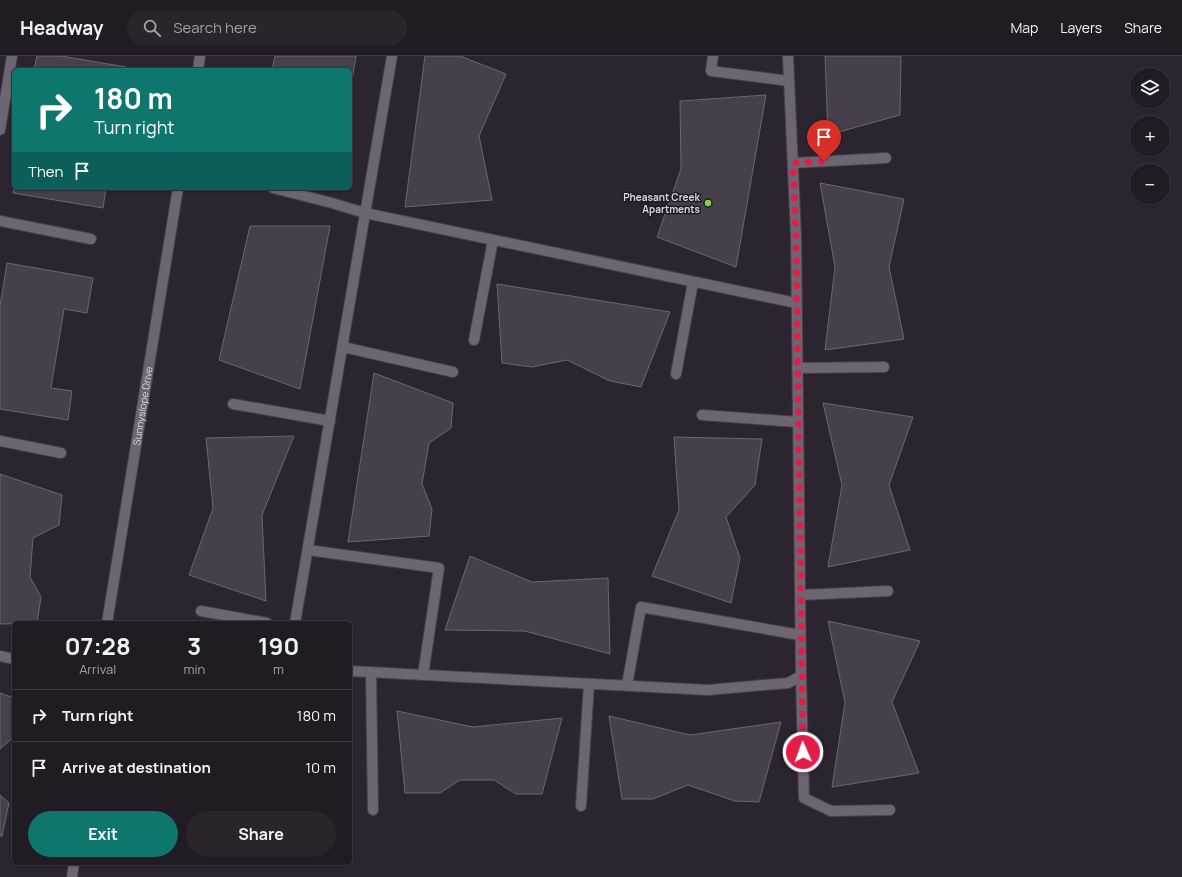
<!DOCTYPE html>
<meta charset="utf-8">
<style>
:root{--surface:#211c23;--page:#29252b;--text:#f1f3f6;--muted:#a2a1a6;--line:#3e3a41;--accent:#0f766e}
body{margin:0;font-family:Manrope,sans-serif;background:var(--page);color:var(--text);height:100vh;display:flex;flex-direction:column;font-size:15px;white-space:nowrap}
*{box-sizing:border-box;margin:0}
p{font-size:13px;color:var(--muted)}
.icon{flex:none;width:22px;height:22px;fill:none;stroke:currentColor;stroke-width:2;stroke-linecap:round;stroke-linejoin:round}
.map{position:relative;flex:1;overflow:hidden}
.panel{position:absolute;left:12px;top:565px;width:340px;height:244px;display:flex;flex-direction:column;background:var(--surface);border-radius:6px;box-shadow:0 1px 3px #0004,0 0 0 1px var(--line)}
.panel>*{flex:none}
.guide{position:absolute;left:12px;top:12px;width:340px;height:122px;border-radius:6px;box-shadow:0 1px 3px #0004,0 0 0 1px var(--line);background:#0f766e;color:#fff;overflow:hidden}
.tools{position:absolute;left:1130px;top:12px;display:grid;gap:8px}
.tools a{display:grid;place-items:center;width:40px;height:40px;border-radius:50%;background:var(--surface);box-shadow:0 1px 3px #0004,0 0 0 1px var(--line);font-size:20px}
.pin{position:absolute;display:grid;place-items:center;width:34px;height:34px;color:#fff;margin:-41px -17px;border-radius:50% 50% 50% 0;rotate:-45deg;box-shadow:0 0 4px #0007}
.pin .icon{rotate:45deg}
.me{position:absolute;width:44px;margin:-22px;rotate:358deg;stroke-linejoin:round;filter:drop-shadow(0 0 3px #0008)}
.turn{display:flex;align-items:center;gap:14px;height:84px;padding:0 16px;font-size:18px}
.turn .icon{width:52px;height:52px;stroke-width:2.5}
.turn b{display:block;font-size:28px;line-height:34px}
.then{display:flex;align-items:center;height:38px;padding:0 16px;background:#0003;gap:8px;font-size:15px}
.eta{display:flex;justify-content:space-evenly;align-items:center;height:68px;text-align:center}
.eta b{font-size:24px;font-weight:700;line-height:28px}
.primary-button{display:flex;gap:8px;margin-top:auto;padding:8px 16px}
.primary-button a{flex:1;height:46px;border-radius:24px;background:var(--accent);color:#fff;font-size:16px;font-weight:700;line-height:46px;text-align:center}
.primary-button a+a{background:var(--page);color:var(--text)}
ul{padding:0;list-style:none}
li{display:flex;align-items:center;gap:12px;height:52px;padding:0 16px;border-top:1px solid var(--line)}
li div{flex:1}
li b{display:block;font-size:15px}
li em{font-style:normal}
header{display:flex;align-items:center;gap:24px;box-sizing:border-box;height:56px;padding:0 20px;background:var(--surface);border-bottom:1px solid var(--line)}
header strong{font-size:19px}
nav{display:flex;gap:22px;margin-inline-start:auto;font-size:14px}
.search{width:280px;height:36px;background:var(--page);display:flex;align-items:center;gap:10px;box-sizing:border-box;padding:0 14px;border-radius:22px;color:var(--muted);font-size:15px}
.map>svg:first-child{display:block}
.building{fill:#47404b;stroke:#6d6570}
.lines{fill:none;stroke-linecap:round;stroke-linejoin:round}
.lane-casing{stroke:#48424a;stroke-width:12}
.street-casing{stroke:#48424a;stroke-width:12}
.lane{stroke:#6d6570;stroke-width:10}
.street{stroke:#6d6570;stroke-width:10}
.route{stroke:#e11d48;stroke-width:7;stroke-dasharray:0 12.6}
.poi-dot{fill:#7ed153;stroke:#221b25;stroke-width:1.5}
.labels{text-anchor:middle;stroke-width:3;stroke-linejoin:round;paint-order:stroke}
.poi-label{font-size:10px;font-weight:bold;fill:#dbd6dd;stroke:#221b25;text-anchor:end}
.street-label{font-size:10px;fill:#dbd6dd;stroke:#221b25}
</style>
<header>
<strong>Headway</strong>
<div class="search"><svg class="icon" aria-label="search" viewBox="0 0 24 24"><circle cx="10" cy="10" r="6"/><path d="M15 15l6 6"/></svg>Search here</div>
<nav><a>Map</a><a>Layers</a><a>Share</a></nav>
</header>
<div class="map">
<svg width="1182" height="821" viewBox="0 0 1182 821">
<rect width="100%" height="100%" fill="#2c252f"/>
<g class="building">
<polygon points="37,0 61,0 126,11 126,14 34,14"/>
<polygon points="275,0 356,0 350,38 350,14 272,14"/>
<polygon points="425,0 460,0 506,18 479,80 492,144 405,151"/>
<polygon points="825,0 901,0 900,59 828,79"/>
<polygon points="766,39 736,211 657,181 681,113 680,45"/>
<polygon points="820,127 904,143 889,211 904,283 825,294 835,211"/>
<polygon points="14,132 106,132 103,152 13,137"/>
<polygon points="250,170 330,170 300,333 219,304"/>
<polygon points="7,207 93,222 87,257 64,253 51,332 72,335 68,364 0,353 0,250"/>
<polygon points="497,228 670,256 641,331 610,325 567,304 532,311 502,307"/>
<polygon points="374,317 453,347 451,372 429,387 422,428 432,453 429,480 348,486"/>
<polygon points="823,347 913,361 889,429 910,494 828,511 842,429"/>
<polygon points="294,380 262,459 266,545 189,519 213,452 206,382"/>
<polygon points="674,381 762,383 755,429 726,461 740,502 731,547 652,520 679,454"/>
<polygon points="0,418 62,439 59,469 33,482 30,521 41,541 37,567 0,568"/>
<polygon points="470,500 532,526 608,522 610,598 525,575 445,574"/>
<polygon points="828,565 920,585 892,646 919,717 832,731 845,647"/>
<polygon points="0,637 14,642 14,681 0,693"/>
<polygon points="397,655 473,671 562,662 542,738 516,738 494,724 460,724 440,737 405,737"/>
<polygon points="609,660 690,679 781,666 759,746 735,745 688,729 653,743 622,743"/>
<polygon points="0,739 9,747 2,780 0,780"/>
</g>
<g class="lines">
<g class="lane-casing">
<g id="lane">
<polyline points="713,0 711,15 789,25"/>
<polyline points="0,74 12,0"/>
<polyline points="793,107 886,102"/>
<polyline points="273,132 332,147 365,157 796,247"/>
<polyline points="0,165 91,183"/>
<polyline points="474,284 493,184"/>
<polyline points="343,291 453,316"/>
<polyline points="797,312 884,311"/>
<polyline points="676,318 693,226"/>
<polyline points="233,348 330,365"/>
<polyline points="702,359 798,366"/>
<polyline points="0,385 61,397"/>
<polyline points="308,494 439,512 423,619"/>
<polyline points="800,539 888,535"/>
<polyline points="201,555 267,567"/>
<polyline points="295,567 392,0"/>
<polyline points="0,600 14,603"/>
<polyline points="350,615 708,634 788,627 801,620 796,180 788,0"/>
<polyline points="371,616 373,754"/>
<polyline points="801,620 804,742 831,755 890,754"/>
<polyline points="627,629 641,551 800,579"/>
<polyline points="581,750 589,628"/>
</g>
</g>
<g class="street-casing">
<g id="street">
<polyline points="198,14 200,0"/>
<path id="s1" d="M107,567l71,-435"/>
<polyline points="72,821 74,807"/>
</g>
</g>
<use href="#lane" class="lane"/>
<use href="#street" class="street"/>
</g>
<g class="lines">
<polyline class="route" points="803,696 796,180 793,107 824,105"/>
</g>
<circle class="poi-dot" cx="708" cy="147" r="4"/>
<g class="labels">
<g class="poi-label">
<text x="700" y="145">Pheasant Creek<tspan x="700" dy="12">Apartments</tspan></text>
</g>
<g class="street-label">
<text dy="4" stroke="none"><textPath href="#s1" startOffset="220">Sunnyslope Drive</textPath></text>
</g>
</g>
</svg>
<div class="tools">
<a><svg class="icon" aria-label="layers" viewBox="0 0 24 24"><path d="M12 4l9 5-9 5-9-5zM3 14l9 5 9-5"/></svg></a>
<a>+</a>
<a>−</a>
</div>
<div class="pin" style="left:824px;top:105px;background:#d93025"><svg class="icon" aria-label="arrive" viewBox="0 0 24 24"><path d="M6 21V4h12l-3 4 3 4H6"/></svg></div>
<svg class="me" style="left:803px;top:696px" viewBox="-20 -20 40 40"><circle r="17" fill="#e11d48" stroke="#fff" stroke-width="3"/><path d="M0-11L8 9 0 5-8 9z" fill="#fff"/></svg>
<div class="guide">
<div class="turn"><svg class="icon" aria-label="right" viewBox="0 0 24 24"><path d="M7 20v-9h11M14 6l5 5-5 5"/></svg><div><b>180 m</b>Turn right</div></div>
<div class="then">Then<svg class="icon" aria-label="arrive" viewBox="0 0 24 24"><path d="M6 21V4h12l-3 4 3 4H6"/></svg></div>
</div>
<section class="panel">
<div class="eta">
<div><b>07:28</b><p>Arrival</p></div>
<div><b>3</b><p>min</p></div>
<div><b>190</b><p>m</p></div>
</div>
<ul>
<li><svg class="icon" aria-label="right" viewBox="0 0 24 24"><path d="M7 20v-9h11M14 6l5 5-5 5"/></svg><div><b>Turn right</b></div><em>180 m</em></li>
<li><svg class="icon" aria-label="arrive" viewBox="0 0 24 24"><path d="M6 21V4h12l-3 4 3 4H6"/></svg><div><b>Arrive at destination</b></div><em>10 m</em></li>
</ul>
<div class="primary-button"><a>Exit</a><a>Share</a></div>
</section>
</div>
